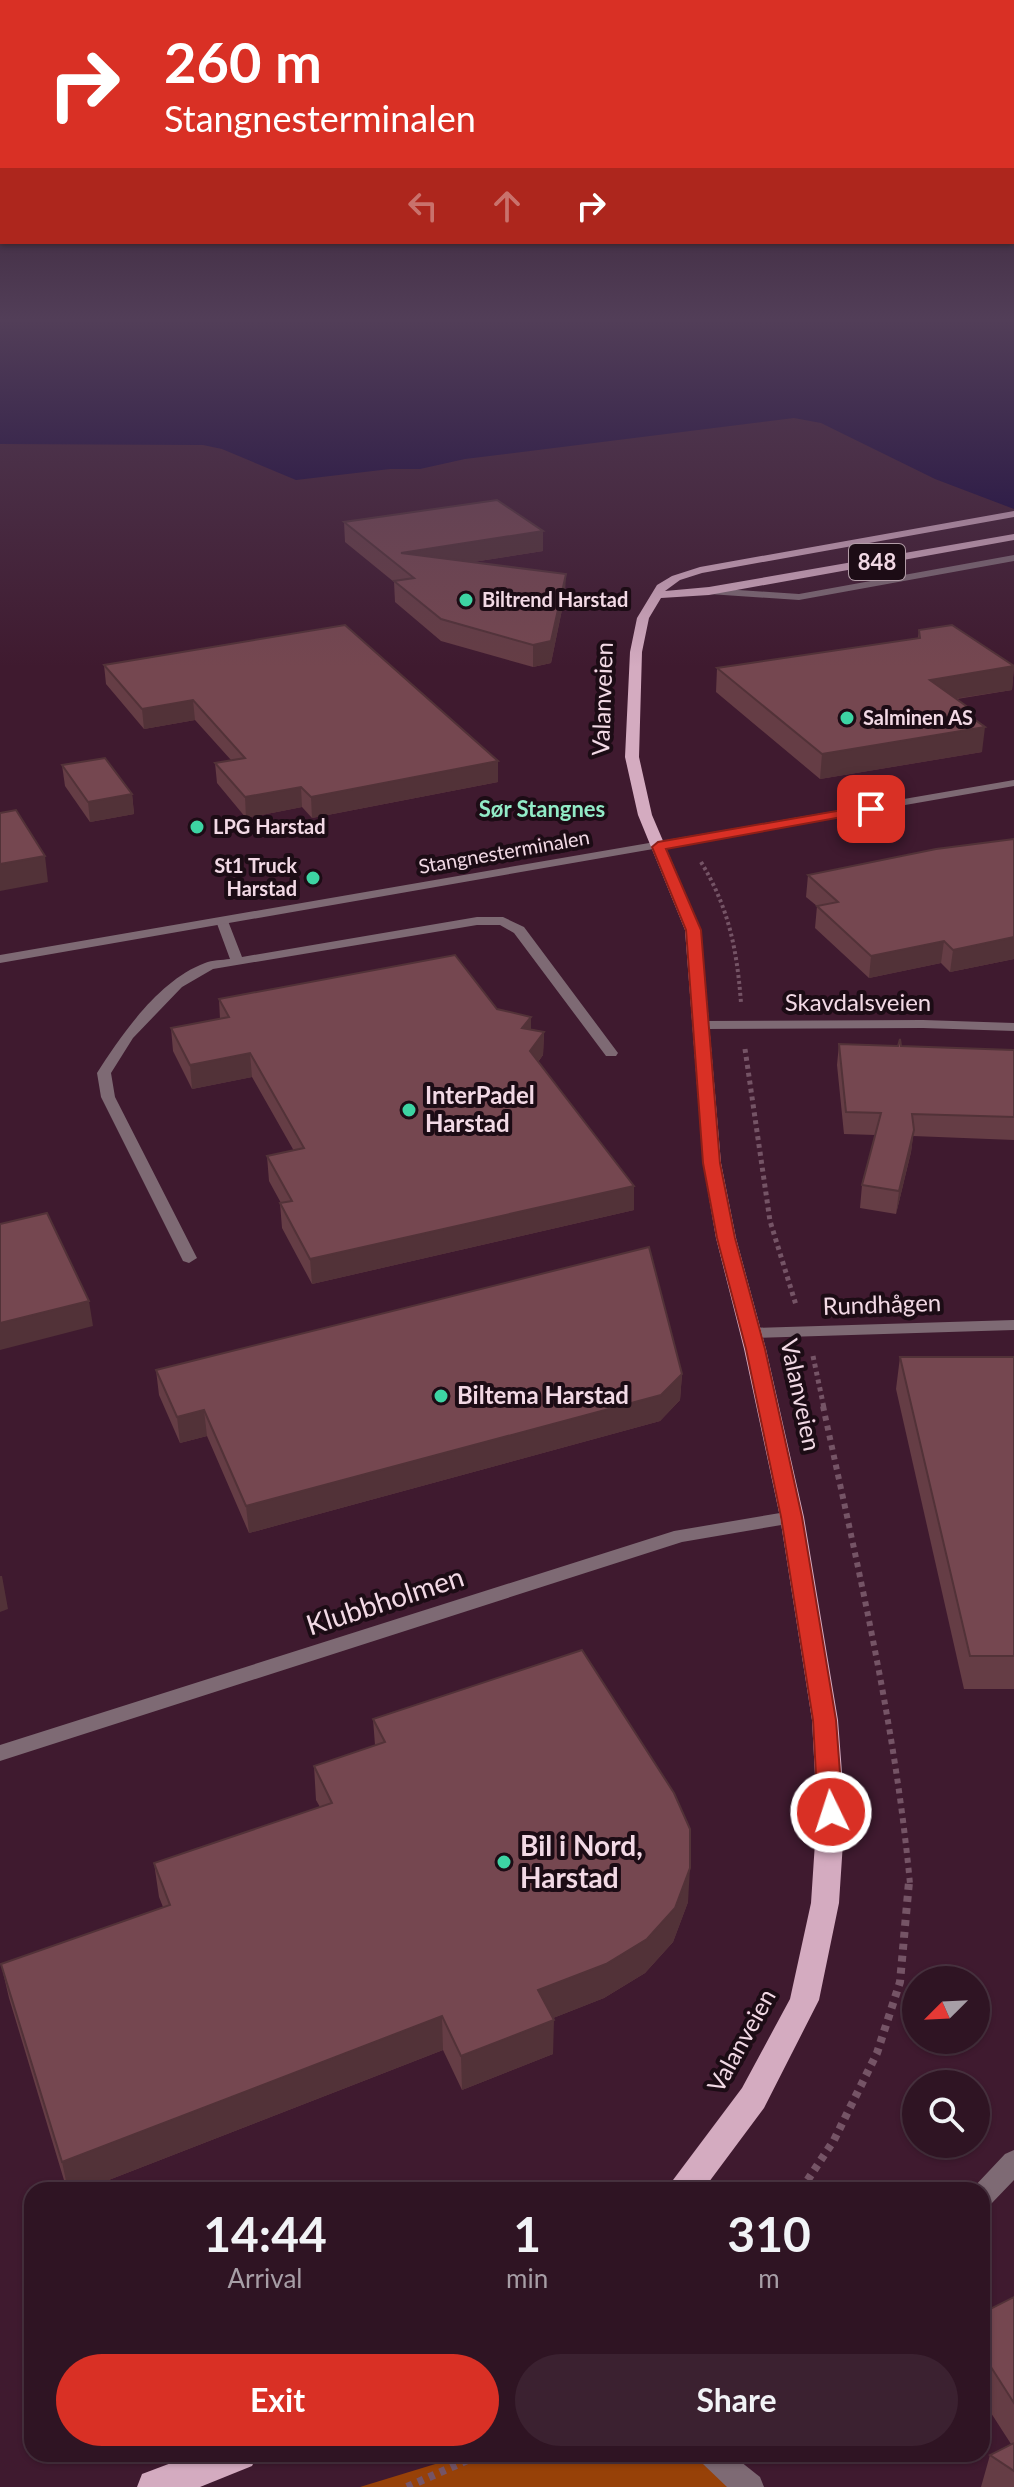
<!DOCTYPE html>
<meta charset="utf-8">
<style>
:root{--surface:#2f1423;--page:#3b2130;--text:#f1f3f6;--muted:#a79ea6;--line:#4a3341;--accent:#d93025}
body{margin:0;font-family:Lato,sans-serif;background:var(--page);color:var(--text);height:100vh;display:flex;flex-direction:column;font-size:30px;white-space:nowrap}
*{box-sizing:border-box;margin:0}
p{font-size:26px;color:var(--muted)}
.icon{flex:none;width:44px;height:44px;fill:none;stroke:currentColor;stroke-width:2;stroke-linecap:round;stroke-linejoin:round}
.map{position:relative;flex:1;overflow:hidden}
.panel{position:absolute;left:24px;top:2182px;width:966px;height:280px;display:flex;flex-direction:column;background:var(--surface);border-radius:24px;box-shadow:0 2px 6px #0004,0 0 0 2px var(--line)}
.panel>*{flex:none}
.top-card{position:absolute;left:0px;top:0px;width:1014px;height:244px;box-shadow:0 2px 6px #0004,0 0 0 2px var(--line);background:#d93025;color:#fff;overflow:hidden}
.needle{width:52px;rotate:246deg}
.controls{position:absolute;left:902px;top:1966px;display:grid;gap:16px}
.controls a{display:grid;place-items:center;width:88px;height:88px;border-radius:50%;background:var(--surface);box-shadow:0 2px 6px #0004,0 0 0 2px var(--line);font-size:40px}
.pin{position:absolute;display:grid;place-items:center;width:68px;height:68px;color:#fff;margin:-34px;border-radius:16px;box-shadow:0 4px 12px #0006}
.me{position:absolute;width:88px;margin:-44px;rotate:356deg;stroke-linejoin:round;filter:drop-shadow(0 0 6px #0008)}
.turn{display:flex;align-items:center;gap:28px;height:168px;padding:0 32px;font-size:36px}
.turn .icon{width:104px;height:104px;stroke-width:2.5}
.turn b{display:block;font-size:56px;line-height:68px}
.lanes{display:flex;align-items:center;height:76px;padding:0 32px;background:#0003;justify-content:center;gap:40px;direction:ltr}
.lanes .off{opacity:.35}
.eta{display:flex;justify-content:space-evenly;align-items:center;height:136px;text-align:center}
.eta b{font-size:48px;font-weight:700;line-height:56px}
.cta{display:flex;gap:16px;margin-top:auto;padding:16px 32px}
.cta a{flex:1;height:92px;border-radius:48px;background:var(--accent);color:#fff;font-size:32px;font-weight:700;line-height:92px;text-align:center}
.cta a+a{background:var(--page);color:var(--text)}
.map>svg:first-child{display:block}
.forest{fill:#974108}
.water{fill:#13033b}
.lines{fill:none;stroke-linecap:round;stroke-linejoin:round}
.path-far3{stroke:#755466;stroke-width:4;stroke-dasharray:3 3;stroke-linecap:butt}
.path-far2{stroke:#755466;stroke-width:5;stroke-dasharray:4 4;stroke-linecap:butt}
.path-far1{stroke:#755466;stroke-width:6;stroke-dasharray:5 5;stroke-linecap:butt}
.path{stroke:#755466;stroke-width:8;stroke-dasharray:6 6;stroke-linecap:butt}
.lane{fill:#7e6a74;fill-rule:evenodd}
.street{fill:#7e6a74;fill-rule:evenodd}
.primary{fill:#d4abc0;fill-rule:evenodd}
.wall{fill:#653d45}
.shaded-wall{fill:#523238}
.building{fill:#754750;stroke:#523238;stroke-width:2}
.route{fill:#d93025;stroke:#8d1f18;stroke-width:2}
.poi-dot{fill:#3dd4a3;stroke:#1c0c15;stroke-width:3}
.labels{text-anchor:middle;stroke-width:8;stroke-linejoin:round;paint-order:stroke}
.far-poi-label{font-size:20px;font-weight:bold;fill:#f2d9e5;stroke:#1c0c15;text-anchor:start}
.far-street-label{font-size:20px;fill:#f2d9e5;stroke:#1c0c15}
.shield{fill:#1c0c15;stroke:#b29ca7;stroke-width:2}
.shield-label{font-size:22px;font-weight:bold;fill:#f2d9e5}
.far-neighbourhood-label{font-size:22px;font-weight:bold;fill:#92ebc7;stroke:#1c0c15}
.street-label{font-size:24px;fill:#f2d9e5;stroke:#1c0c15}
.poi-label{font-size:24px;font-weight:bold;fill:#f2d9e5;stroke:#1c0c15;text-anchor:start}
.near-street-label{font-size:28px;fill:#f2d9e5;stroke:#1c0c15}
.near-poi-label{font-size:28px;font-weight:bold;fill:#f2d9e5;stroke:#1c0c15;text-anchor:start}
</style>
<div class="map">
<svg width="1014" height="2487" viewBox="0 0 1014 2487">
<rect width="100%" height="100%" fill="#3f1a2f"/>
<polygon class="forest" points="468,2454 710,2454 730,2487 360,2487"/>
<polygon class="water" points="0,318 1014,318 1014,509 935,479 821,423 794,418 465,459 420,469 390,469 296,480 222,449 203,445 0,444"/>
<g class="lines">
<path class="path-far3" d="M701,862c28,46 36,88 40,141"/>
<g class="path-far2">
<polyline points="745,1049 770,1221 796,1305"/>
<polyline points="813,1356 824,1408"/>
</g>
<path class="path-far1" d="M823,1406c34,158 72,316 87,478"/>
<g class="path">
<polyline points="801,2190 834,2140 877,2053 900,1982 909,1882"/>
<polyline points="407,2487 481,2454"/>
</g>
<g class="lane">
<polygon points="1014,555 1014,561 799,600 709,594 704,591 709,588 799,594"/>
<path d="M222,917l6,4 14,36 235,-40h26l21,10 94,126 -2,3h-10l-92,-123 -14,-8h-23l-264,44 -31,18 -49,51 -22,35 4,24 82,161 -8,5 -6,-2 -82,-164 -4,-24c25,-39 62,-93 108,-110 7,-3 17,-3 25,-4l-14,-38z"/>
<polygon points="923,1020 1014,1023 1014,1031 923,1028 703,1029 696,1025 703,1021"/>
<polygon points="1014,2150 1014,2180 991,2204 982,2208 982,2190 972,2190 973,2188 1005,2154"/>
</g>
<g class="street">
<polygon points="1014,780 1014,786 0,963 0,955"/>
<polygon points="1014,1320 1014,1330 751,1338 743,1333 751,1328"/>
<polygon points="792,1511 799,1512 801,1517 799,1522 682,1542 0,1761 0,1745 674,1531"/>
<polygon points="699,2454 731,2454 760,2477 764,2487 727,2487 703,2464"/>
</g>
<g class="primary">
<polygon points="1014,511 1014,517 702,573 680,580 665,591 709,587 1014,534 1014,540 709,595 661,598 649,618 642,652 639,757 652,815 701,930 721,1163 736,1238 766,1349 804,1517 838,1720 845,1812 839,1903 819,2000 764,2108 703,2190 668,2190 673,2180 742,2088 790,1999 811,1903 817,1812 812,1720 780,1517 744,1349 716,1238 703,1163 685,930 638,815 625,757 630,652 637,618 657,585 672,576 700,567"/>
<polygon points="195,2454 258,2454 252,2466 200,2487 137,2487 142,2474"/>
</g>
</g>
<g class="wall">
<polygon points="344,522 543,531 543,551 473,562 565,595 551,663 533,667 441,641 395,602 394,582 345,542"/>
<polygon points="919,630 1014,666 1012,690 957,699 969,708 968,715 982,752 820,779 716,692 717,668 918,638"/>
<polygon points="104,665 498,782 312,818 302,807 246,818 217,783 215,763 231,760 195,720 144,729 106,684"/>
<polygon points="62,765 132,794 134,814 90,822 65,786"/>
<polygon points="1014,839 1014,959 950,972 941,963 869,978 815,928 817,906 806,897 808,875"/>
<polygon points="219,999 497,1009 531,1029 544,1032 543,1055 538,1062 634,1186 634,1210 312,1284 282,1228 280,1203 281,1203 269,1181 267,1156 294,1151 252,1077 192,1089 173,1051 171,1028 220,1019"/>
<polygon points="839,1044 1014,1050 1014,1140 913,1136 911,1152 896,1214 860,1208 862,1185 875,1135 844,1134 837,1065"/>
<polygon points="900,1357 1014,1357 1014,1689 964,1689 896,1389"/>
<polygon points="156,1370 682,1374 680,1400 660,1421 249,1533 207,1436 180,1443 159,1395"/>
<polygon points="373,1719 688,1902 673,1942 645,1973 604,1998 553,2018 553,2054 462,2090 443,2050 83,2190 67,2190 9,1998 1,1964 163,1907 159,1897 154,1863 320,1807 316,1800 314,1766 375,1745"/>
<polygon points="1014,2297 1014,2487 981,2487 990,2455 1011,2444 982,2399 982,2313"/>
</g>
<g class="shaded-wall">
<polygon points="543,531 543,551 408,572 401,553"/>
<polygon points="566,574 565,595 551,663 533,667 533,645"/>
<polygon points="1014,666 1012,690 927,703 930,680"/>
<polygon points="193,700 195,720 144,729 142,709"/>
<polygon points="969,708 966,730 985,727 982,752 820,779 822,754 960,709"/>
<polygon points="498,761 498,782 312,818 311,797"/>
<polygon points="301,787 302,807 246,818 245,797"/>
<polygon points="132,794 134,814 90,822 88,802"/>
<polygon points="45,856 48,882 0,891 0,864"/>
<polygon points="1014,937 1014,959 950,972 953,950"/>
<polygon points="944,941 941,963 869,978 871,956"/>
<polygon points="531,1017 531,1040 522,1028"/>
<polygon points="544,1032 543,1055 529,1074 530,1051"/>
<polygon points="250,1053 252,1077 192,1089 190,1065"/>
<polygon points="914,1130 911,1152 896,1214 899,1191"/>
<polygon points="634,1186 634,1210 312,1284 310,1259"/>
<polygon points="89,1301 93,1326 0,1350 0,1323"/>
<polygon points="682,1374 680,1400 660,1421 249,1533 246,1506"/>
<polygon points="204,1410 207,1436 180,1443 177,1417"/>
<polygon points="0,1576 2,1576 8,1609 0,1612"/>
<polygon points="690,1868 688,1902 673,1942 645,1973 604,1998 538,2024 538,1990"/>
<polygon points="442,2016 443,2050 83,2190 68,2190 62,2162"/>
<polygon points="554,2020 553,2054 462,2090 461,2056"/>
</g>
<g class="building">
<polygon points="497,500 543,531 401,553 566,574 551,641 533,645 441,619 394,581 414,578 344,522"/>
<polygon points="345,625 498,761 311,797 301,787 245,797 215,763 245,758 193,700 142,709 104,665"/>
<polygon points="952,625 1014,666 930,680 969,708 960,709 985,727 822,754 717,668 920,638 919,630"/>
<polygon points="105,758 132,794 88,802 62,765"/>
<polygon points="16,810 45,856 0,864 0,813"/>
<polygon points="1014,839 1014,937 953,950 944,941 871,956 817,906 838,902 808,875 936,849"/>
<polygon points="455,955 497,1009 531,1017 522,1028 544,1032 530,1051 634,1186 310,1259 280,1203 292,1201 267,1156 304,1148 250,1053 190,1065 171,1028 229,1017 219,999"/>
<polygon points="900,1039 901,1046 1014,1050 1014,1117 912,1114 914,1130 899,1191 862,1185 881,1113 846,1112 839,1044 898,1046"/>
<polygon points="47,1213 89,1301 0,1323 0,1224"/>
<polygon points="649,1247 682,1374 661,1395 246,1506 204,1410 177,1417 156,1370"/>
<polygon points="900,1357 1014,1357 1014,1656 970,1656"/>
<polygon points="582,1650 674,1793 690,1829 690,1868 675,1908 647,1939 606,1964 538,1990 554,2020 461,2056 442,2016 62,2162 1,1964 170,1905 154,1863 332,1803 314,1766 385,1742 373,1719"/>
<polygon points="1014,2297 1014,2403 982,2353 982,2313"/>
<polygon points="1014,2443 1014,2471 990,2455"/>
</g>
<linearGradient id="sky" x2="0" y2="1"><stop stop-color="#230e1a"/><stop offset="0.48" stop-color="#523e58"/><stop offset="1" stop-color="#523e58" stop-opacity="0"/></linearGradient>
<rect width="1014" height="667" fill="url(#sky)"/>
<polygon class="route" points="871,805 875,806 875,811 666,849 701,930 720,1163 735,1238 765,1349 802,1517 836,1720 843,1812 839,1819 831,1822 822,1819 818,1812 813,1720 781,1517 746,1349 717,1238 703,1163 686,930 652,847 658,842"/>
<g class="poi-dot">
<circle cx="466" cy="600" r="8"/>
<circle cx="847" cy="718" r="8"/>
<circle cx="197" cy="827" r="8"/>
<circle cx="313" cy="878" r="8"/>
<circle cx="409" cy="1110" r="8"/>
<circle cx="441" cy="1396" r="8"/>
<circle cx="504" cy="1862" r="8"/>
</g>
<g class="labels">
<g class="far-poi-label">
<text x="482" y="607">Biltrend Harstad</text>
<text x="863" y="725">Salminen AS</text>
<text x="213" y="834">LPG Harstad</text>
<text x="297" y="873" text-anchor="end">St1 Truck<tspan x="297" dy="23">Harstad</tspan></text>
</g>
<g class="far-street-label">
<text transform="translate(504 852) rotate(-10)" y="7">Stangnesterminalen</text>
</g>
<rect class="shield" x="849" y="544" width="56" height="36" rx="6"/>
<g class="shield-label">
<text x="877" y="570">848</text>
</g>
<g class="far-neighbourhood-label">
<text x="542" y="817">Sør Stangnes</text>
</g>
<g class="street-label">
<text transform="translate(603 699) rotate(-88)" y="8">Valanveien</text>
<text x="858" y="1011">Skavdalsveien</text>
<text transform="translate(882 1305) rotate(-2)" y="8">Rundhågen</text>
<text transform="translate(800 1395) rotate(78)" y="8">Valanveien</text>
<text transform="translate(742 2041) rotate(-61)" y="8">Valanveien</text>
</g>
<g class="poi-label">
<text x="425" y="1104">InterPadel<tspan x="425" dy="28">Harstad</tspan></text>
<text x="457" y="1404">Biltema Harstad</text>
</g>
<g class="near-street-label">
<text transform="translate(385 1601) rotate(-18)" y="10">Klubbholmen</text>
</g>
<g class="near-poi-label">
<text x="520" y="1856">Bil i Nord,<tspan x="520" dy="32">Harstad</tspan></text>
</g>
</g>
</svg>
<div class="controls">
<a><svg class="needle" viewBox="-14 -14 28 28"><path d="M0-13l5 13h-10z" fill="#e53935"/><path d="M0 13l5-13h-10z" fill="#a79ea6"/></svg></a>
<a><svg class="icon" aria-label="search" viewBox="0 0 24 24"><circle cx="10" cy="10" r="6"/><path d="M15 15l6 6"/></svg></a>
</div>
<div class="pin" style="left:871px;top:809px;background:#d93025"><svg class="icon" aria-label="arrive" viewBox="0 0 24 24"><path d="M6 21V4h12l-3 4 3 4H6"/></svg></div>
<svg class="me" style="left:831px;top:1812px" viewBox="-20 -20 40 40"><circle r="17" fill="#d93025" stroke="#fff" stroke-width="3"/><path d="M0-11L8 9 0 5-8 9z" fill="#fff"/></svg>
<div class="top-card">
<div class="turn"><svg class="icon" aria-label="right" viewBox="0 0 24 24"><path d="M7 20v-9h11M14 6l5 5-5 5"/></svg><div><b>260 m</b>Stangnesterminalen</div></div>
<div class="lanes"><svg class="icon off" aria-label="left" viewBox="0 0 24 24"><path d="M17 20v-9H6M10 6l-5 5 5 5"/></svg><svg class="icon off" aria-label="ahead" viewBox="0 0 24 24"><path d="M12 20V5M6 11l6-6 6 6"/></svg><svg class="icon" aria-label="right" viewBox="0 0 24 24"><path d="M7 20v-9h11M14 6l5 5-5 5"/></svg></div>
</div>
<section class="panel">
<div class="eta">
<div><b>14:44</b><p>Arrival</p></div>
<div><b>1</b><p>min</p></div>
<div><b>310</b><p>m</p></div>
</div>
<div class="cta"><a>Exit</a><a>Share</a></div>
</section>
</div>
